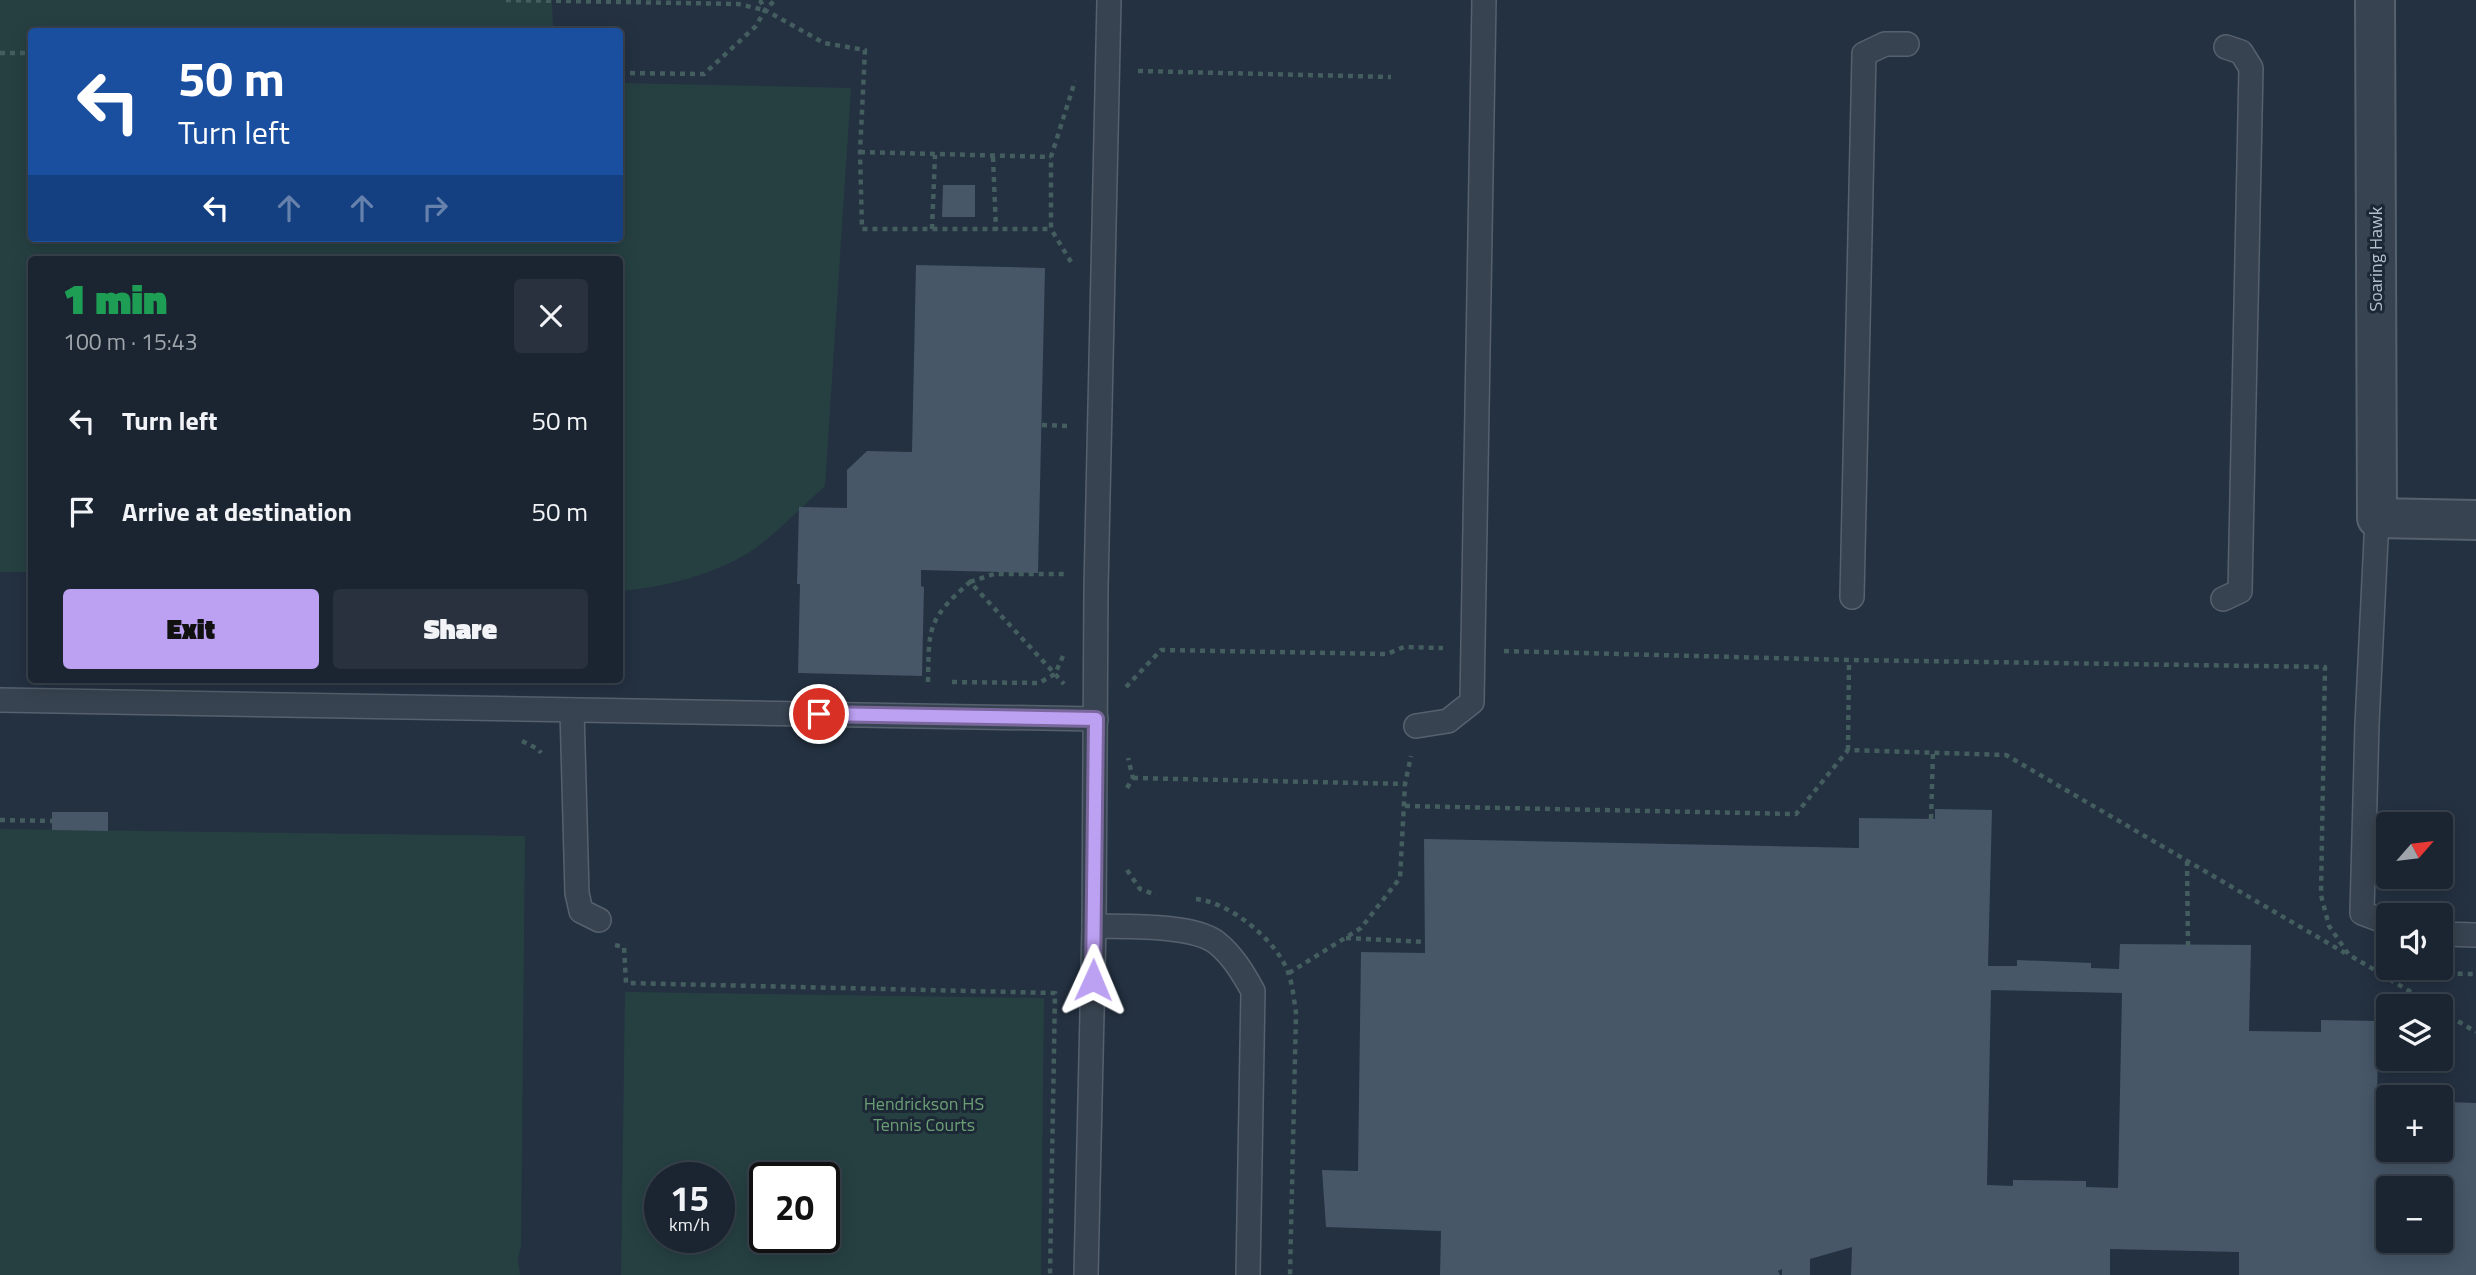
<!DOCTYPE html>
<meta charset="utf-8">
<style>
:root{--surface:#1b2531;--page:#28313d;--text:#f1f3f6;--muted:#a0a5ab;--line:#39424d;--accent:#bca0f2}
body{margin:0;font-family:"Titillium Web",sans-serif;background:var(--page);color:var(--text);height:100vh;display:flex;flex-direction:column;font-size:26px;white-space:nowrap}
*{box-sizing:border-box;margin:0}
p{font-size:23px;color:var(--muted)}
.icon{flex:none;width:38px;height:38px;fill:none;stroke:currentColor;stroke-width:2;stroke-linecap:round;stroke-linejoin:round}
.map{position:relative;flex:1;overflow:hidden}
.panel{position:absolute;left:28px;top:256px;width:595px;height:427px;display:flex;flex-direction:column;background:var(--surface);border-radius:7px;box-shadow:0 4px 18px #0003,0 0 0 2px var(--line)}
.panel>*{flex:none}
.guide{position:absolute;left:28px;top:28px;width:595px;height:214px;border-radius:7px;box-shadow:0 4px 18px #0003,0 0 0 2px var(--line);background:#1a4fa0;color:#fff;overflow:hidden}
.needle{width:46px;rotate:62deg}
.buttons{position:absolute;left:2376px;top:812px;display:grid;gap:14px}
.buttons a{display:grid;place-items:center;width:77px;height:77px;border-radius:7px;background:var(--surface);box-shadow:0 4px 18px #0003,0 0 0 2px var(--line);font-size:35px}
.speed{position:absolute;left:644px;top:1162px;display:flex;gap:14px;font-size:35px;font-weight:700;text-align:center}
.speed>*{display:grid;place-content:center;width:91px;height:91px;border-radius:50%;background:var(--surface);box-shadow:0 4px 18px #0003,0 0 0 2px var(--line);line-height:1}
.speed small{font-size:18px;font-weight:400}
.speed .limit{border:4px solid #111;border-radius:10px;background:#fff;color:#111}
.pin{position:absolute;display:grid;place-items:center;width:60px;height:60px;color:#fff;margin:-30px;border:4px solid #fff;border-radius:50%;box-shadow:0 2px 7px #0007}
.me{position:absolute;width:77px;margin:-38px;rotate:1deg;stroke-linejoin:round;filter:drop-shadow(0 0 5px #0008)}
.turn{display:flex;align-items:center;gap:24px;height:147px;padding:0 35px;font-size:32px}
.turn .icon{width:91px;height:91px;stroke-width:2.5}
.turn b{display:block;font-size:49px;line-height:60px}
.lanes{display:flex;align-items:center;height:66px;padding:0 35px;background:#0003;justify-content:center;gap:35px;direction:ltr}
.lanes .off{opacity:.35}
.round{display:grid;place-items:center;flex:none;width:74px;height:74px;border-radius:7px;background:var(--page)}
.head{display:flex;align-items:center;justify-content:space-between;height:119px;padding:0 35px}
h1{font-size:42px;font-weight:800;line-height:52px;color:#1e9e55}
.primary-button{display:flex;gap:14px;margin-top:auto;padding:14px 35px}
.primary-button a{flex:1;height:80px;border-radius:7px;background:var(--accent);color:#111;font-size:28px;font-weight:800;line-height:80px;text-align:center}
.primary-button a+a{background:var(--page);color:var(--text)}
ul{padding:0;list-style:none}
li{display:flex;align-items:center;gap:21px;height:91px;padding:0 35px}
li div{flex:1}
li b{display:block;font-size:26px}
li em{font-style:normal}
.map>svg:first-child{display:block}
.green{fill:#264042;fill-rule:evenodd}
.building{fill:#475768;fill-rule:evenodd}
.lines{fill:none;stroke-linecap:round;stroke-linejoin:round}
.lane-casing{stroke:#56616e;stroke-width:26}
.street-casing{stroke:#56616e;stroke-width:42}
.path{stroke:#445d5f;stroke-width:4.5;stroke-dasharray:5 5;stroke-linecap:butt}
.lane{stroke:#384351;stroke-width:23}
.street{stroke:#384351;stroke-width:38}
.route-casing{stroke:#7a689d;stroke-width:18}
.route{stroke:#bca0f2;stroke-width:12}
.labels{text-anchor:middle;stroke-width:6;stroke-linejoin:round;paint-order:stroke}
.street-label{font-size:18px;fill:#b5becb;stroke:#1d2836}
.park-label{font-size:18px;fill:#6a9e74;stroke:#1d2836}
</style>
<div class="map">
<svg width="2476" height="1275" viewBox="0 0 2476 1275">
<rect width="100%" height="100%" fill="#243141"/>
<g class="green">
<path d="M0,0h552l1,31 -521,1v206h588v-155l231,5 -26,398c-22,20 -44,43 -68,61 -36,26 -94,41 -137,44v-332h-588l-1,313h-31z"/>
<polygon points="0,829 525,836 521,1247 518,1258 520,1275 0,1275"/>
<path d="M625,992l419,6 -3,277h-420zM660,1178h59v59h-59zM765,1178h59v59h-59z"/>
</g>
<g class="building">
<polygon points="943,185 975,185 975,217 942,217"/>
<polygon points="916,265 1045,268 1038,573 921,570 921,586 924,587 922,676 798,673 800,584 797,584 799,507 847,508 847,470 867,451 912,452"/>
<path d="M1935,809l57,1 -4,156h29v-6l74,3v5l28,1 1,-25 131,1 -2,86 72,1v-12l57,1 -1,89h12v40h52v-39h5l1,-9 29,1v172h-237v-23l-129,-3v26h-259l1,-28 -42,12v16h-28v-6l-4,2 2,4h-340l1,-44 -115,-4 -4,-57 36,1 3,-219 64,1 -1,-114 435,9v-30l76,1zM1991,990l131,3 -4,195 -32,-1v-6l-73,-1v6l-26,-1zM2389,1188h52v53h-52z"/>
<polygon points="52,812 108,812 108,831 52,830"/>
</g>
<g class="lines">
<g class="lane-casing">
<g id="lane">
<polyline points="2377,518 2367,724 2362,913 2389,923"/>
<polyline points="1852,597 1864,54 1885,44 1907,44"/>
<polyline points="2223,599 2240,591 2251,68 2241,52 2226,47"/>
<polyline points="0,700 1096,719"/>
<polyline points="572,710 577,893 581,911 599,920"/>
<polyline points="1416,726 1448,721 1472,702 1484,0"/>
<path d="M1094,926c31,1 99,-2 123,17 16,13 26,30 36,48l-5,284"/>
<polyline points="2441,934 2476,935"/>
<polyline points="1086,1275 1094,926 1096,588 1109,0"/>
</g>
</g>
<g class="street-casing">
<polyline id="street" points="2375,0 2377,518 2476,520"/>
</g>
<g class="path">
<polyline points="506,0 738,4 764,10"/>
<polyline points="760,0 765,10 824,43 865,50 860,152 862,229 1051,229"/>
<polyline points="0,53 32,53"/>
<polyline points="1138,71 1391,77"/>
<polyline points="620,73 704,74 756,26 765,10 775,0"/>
<polyline points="860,152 1051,157"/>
<polyline points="993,157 996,230"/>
<polyline points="932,229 935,155"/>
<polyline points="1071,262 1051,229 1051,157 1075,81"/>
<polyline points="1042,425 1069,426"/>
<polyline points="970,582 994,574 1065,574"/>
<polyline points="1504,651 1849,660 2325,667 2321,895 2329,926 2349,955 2380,973 2476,974"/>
<polyline points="1063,656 1055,674 1064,684"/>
<path d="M928,682c1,-55 -1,-62 42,-100l85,92 -16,9 -90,-1"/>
<polyline points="1126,687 1161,650 1387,654 1404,647 1443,648"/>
<polyline points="522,741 538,749 541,753"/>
<polyline points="1848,750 1849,660"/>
<polyline points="1133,778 1405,784"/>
<polyline points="1127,788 1133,778 1128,758"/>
<polyline points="1405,806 1796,814 1848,750 2006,755 2345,953"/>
<polyline points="1931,819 1933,753"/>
<polyline points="0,820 52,821"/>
<polyline points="2187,861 2188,946"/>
<polyline points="1127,870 1140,889 1156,895"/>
<path d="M1196,899c34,3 83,43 93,76 4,12 5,26 7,38l-6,262"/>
<polyline points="1346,938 1425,942"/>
<polyline points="615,945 624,947 626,983 1055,993 1050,1275"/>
<polyline points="1289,973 1361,928 1400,878 1405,784 1411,756"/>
<polyline points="2381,974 2434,1006"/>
<polyline points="2441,1011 2476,1032"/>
</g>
<use href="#lane" class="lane"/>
<use href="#street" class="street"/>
</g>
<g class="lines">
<g class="route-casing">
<polyline id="route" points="819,714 1096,719 1093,980"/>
</g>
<use href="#route" class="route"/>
</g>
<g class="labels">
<g class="street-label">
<text transform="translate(2376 259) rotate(-90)" y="6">Soaring Hawk</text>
</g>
<g class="park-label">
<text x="924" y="1110">Hendrickson HS<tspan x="924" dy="21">Tennis Courts</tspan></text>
</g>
</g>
</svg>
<div class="buttons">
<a><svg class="needle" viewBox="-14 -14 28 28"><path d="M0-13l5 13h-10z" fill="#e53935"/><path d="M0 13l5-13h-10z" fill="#a0a5ab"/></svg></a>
<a><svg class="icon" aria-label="sound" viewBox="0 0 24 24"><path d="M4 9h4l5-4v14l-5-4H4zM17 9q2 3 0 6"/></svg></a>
<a><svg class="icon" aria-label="layers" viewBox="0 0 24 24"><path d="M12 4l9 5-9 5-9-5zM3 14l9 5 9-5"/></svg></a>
<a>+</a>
<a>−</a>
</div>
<div class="speed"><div>15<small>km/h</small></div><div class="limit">20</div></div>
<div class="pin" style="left:819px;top:714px;background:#d93025"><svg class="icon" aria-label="arrive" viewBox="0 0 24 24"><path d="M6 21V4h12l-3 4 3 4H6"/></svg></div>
<svg class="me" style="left:1093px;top:980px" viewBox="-20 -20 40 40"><path d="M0-17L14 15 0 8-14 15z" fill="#bca0f2" stroke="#fff" stroke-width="4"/></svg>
<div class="guide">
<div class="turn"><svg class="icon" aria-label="left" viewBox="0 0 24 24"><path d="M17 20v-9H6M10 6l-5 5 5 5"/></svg><div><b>50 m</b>Turn left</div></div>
<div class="lanes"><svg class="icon" aria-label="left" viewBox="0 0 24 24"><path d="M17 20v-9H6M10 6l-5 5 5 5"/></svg><svg class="icon off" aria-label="ahead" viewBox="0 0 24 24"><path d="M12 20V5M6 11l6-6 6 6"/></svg><svg class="icon off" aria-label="ahead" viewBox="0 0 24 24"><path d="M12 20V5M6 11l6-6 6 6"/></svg><svg class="icon off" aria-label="right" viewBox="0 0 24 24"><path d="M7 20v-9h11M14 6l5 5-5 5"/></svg></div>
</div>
<section class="panel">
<div class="head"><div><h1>1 min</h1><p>100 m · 15:43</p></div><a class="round"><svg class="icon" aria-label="close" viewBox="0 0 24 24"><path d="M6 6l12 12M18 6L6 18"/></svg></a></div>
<ul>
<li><svg class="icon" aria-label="left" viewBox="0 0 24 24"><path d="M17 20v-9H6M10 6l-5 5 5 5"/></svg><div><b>Turn left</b></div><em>50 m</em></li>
<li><svg class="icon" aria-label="arrive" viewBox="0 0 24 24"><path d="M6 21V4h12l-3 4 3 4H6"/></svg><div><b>Arrive at destination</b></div><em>50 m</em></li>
</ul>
<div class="primary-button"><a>Exit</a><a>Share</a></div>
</section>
</div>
